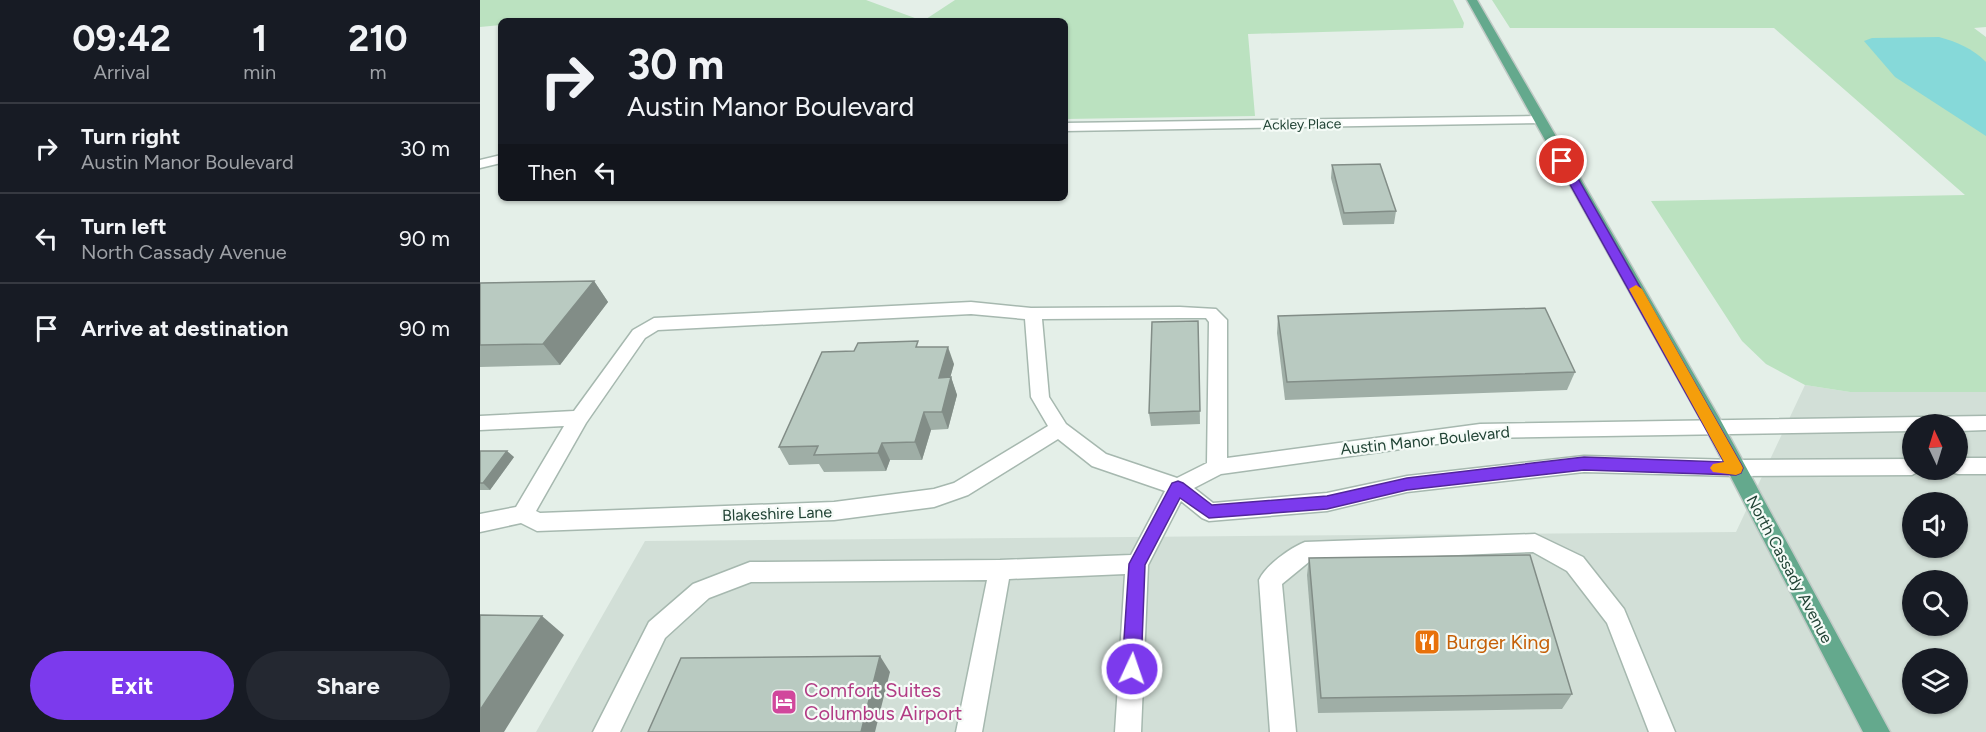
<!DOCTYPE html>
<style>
:root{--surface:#171b24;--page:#242831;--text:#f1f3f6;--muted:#9ea1a6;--line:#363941;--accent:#7c3aed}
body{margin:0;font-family:Figtree,sans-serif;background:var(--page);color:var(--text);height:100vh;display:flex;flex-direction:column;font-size:22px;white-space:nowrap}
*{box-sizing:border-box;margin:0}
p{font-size:20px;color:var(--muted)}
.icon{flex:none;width:33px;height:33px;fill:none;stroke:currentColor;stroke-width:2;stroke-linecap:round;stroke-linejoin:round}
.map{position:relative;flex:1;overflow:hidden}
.side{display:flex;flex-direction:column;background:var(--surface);width:480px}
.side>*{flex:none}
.guide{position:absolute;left:18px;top:18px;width:570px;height:183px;border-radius:9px;box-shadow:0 2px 4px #0004;background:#171b24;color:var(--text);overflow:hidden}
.needle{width:39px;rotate:356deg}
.controls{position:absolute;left:1422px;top:414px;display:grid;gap:12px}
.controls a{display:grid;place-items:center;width:66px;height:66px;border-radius:50%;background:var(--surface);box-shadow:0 2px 4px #0004;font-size:30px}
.pin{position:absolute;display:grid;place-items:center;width:51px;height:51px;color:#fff;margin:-26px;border:3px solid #fff;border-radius:50%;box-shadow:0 2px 6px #0007}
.me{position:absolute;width:66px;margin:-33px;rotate:3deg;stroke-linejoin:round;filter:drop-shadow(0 0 4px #0008)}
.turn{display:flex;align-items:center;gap:21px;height:126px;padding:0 30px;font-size:27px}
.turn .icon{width:78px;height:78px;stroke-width:2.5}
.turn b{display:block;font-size:42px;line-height:51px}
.then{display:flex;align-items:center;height:57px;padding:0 30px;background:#0003;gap:12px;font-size:22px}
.eta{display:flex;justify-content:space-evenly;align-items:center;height:102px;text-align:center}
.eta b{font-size:36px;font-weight:700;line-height:42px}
.primary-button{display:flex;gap:12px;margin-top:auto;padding:12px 30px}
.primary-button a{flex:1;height:69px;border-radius:36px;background:var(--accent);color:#fff;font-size:24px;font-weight:700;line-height:69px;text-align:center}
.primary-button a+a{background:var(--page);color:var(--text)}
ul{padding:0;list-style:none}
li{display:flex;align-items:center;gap:18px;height:90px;padding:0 30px;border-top:2px solid var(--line)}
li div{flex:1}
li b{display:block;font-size:22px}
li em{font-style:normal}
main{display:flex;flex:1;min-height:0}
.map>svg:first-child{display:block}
.built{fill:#d2dfd7;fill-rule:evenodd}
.green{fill:#bbe2c0}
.water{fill:#86d9d9}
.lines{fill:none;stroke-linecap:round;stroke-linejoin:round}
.minor-casing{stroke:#a6b8af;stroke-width:3}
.major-casing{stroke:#c1cac6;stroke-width:3}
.minor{fill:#fff;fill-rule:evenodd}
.major{fill:#64a98d;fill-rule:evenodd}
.wall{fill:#9faea6}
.shaded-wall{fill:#828d87}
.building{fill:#b9cac1;stroke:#828d87;stroke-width:1.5}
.route{fill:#7c3aed;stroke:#51269a;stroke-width:1.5}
.slow{fill:#f59e0b}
.labels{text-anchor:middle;stroke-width:4.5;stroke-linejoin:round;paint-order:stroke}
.far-street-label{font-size:14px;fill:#214335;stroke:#f5fbf7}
.street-label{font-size:16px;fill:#214335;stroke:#f5fbf7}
.near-food-label{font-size:20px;fill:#c56008;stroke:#f5fbf7;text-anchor:start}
.near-hotel-label{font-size:20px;fill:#b23c85;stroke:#f5fbf7;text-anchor:start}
</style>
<main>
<section class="side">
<div class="eta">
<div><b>09:42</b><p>Arrival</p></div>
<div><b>1</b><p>min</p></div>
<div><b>210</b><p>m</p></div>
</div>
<ul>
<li><svg class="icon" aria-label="right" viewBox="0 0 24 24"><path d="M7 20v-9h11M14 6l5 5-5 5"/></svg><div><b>Turn right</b><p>Austin Manor Boulevard</p></div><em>30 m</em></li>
<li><svg class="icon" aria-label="left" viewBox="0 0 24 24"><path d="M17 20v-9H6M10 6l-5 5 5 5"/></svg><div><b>Turn left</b><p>North Cassady Avenue</p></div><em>90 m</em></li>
<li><svg class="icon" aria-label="arrive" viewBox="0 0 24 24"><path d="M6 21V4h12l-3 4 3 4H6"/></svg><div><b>Arrive at destination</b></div><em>90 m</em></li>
</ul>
<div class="primary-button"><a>Exit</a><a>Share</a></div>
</section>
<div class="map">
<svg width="1506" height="732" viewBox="0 0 1506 732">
<rect width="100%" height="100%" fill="#e4efe8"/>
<path class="built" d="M1325,385l45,7h136v340h-1450l109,-191 1091,-9zM1432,424h46v46h-46zM1432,502h46v46h-46zM1432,580h46v46h-46zM1432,658h46v46h-46z"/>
<g class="green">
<polygon points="0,0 386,0 443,21 21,21 21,25 0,27"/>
<polygon points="475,0 973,0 984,23 983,28 768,34 775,116 585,119 585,21 443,21"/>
<polygon points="1012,0 1506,0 1506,27 1494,28 1506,37 1506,392 1370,392 1325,385 1286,364 1262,341 1171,201 1485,195 1294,28 1030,28"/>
</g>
<path class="water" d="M1459,37c18,5 33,11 47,25v74l-91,-59 -31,-36 8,-3z"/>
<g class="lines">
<g class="minor-casing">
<g id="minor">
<polygon points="1059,116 1063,117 1065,120 1063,123 585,131 585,123"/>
<polygon points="21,155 21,163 0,168 0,160"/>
<path d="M491,302l60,6 149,-1 36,2 11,11v138l253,-34 506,-8v14l-28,1v-7h-46v7l-432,7 -259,36 -27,14 19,15 114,-10 80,-17 177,-20 152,4 176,-1v11h9l-9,5 -176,1 -152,-4 -177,20 -80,19 -118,10 -7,-3 -21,-17 -33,64 -7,167h-26l10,-158 -116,5 -27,153h-26l31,-152 -236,2 -42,16 -44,40 -45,94h-27l56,-110 44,-38 57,-22 250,-2 131,-5 34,-64 -73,-25 -34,-27 -90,56 -34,12 -100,13 -297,11 -16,-8 -41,9v-18l36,-7 48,-81 -84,4v-14l94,-5 59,-81 21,-12zM491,314l54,5 6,78 17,29 -94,57 -20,6 -100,13 -294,11 -4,-2 50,-88 59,-85 13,-8zM700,318h26l3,4 -2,141 -30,15 -71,-24 -40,-30 -17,-27 -7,-78z"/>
<polygon points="1478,458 1506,458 1506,474 1478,474 1471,472 1470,470 1478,470"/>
<path d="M1055,534l48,23 41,52 51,123h-26l-42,-109 -40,-52 -34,-19 -223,9 -28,23 14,148h-26l-11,-152c7,-15 31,-32 46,-38z"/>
</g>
</g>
<g class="major-casing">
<polygon id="major" points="987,0 997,0 1241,421 1410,732 1383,732 1225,427"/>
</g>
<use href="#minor" class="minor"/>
<use href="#major" class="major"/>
</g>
<g class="wall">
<polygon points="852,165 916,211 914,224 863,225 851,178"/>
<polygon points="114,281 128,302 80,365 0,367 0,283"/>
<polygon points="798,316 1095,372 1087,390 805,400 797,333"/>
<polygon points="718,321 720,424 671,426 669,413"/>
<polygon points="440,347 474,364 470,377 471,377 477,395 468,429 451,430 442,460 410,460 406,471 344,472 339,464 309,465 299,447 374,351"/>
<polygon points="0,451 34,457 10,490 0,490"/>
<polygon points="829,558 1092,694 1082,709 838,713 827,575"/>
</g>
<g class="shaded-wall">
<polygon points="114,281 128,302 80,365 63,344"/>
<polygon points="468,347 474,364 465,396 459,378"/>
<polygon points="471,377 477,395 468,429 462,412"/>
<polygon points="444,412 451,430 442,460 435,442"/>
<polygon points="402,443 410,460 406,471 398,453"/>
<polygon points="27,451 34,457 10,490 3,483"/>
<polygon points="62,616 84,635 24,732 0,732 0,710"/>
<polygon points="400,656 410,672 395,732 381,732"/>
</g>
<g class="building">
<polygon points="900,164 916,211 864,213 852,165"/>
<polygon points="114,281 63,344 0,345 0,283"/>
<polygon points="1065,308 1095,372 807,382 798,316"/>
<polygon points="718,321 720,411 669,413 672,322"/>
<polygon points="438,341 436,347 468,347 459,378 471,377 462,412 444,412 435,442 402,443 398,453 334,455 338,446 299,447 342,352 374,351 378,343"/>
<polygon points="0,451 27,451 3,483 0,483"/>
<polygon points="1050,555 1092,694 841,698 829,558"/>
<polygon points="0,615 62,616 0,710"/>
<polygon points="400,656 381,732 168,732 201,658"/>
</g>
<polygon class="route" points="1082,158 1088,161 1261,464 1263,468 1261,473 1256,475 1104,470 927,490 847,509 729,518 700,498 665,565 661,669 658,675 652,678 645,675 642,669 649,564 692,483 698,481 703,483 732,505 847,496 927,478 1104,457 1244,462 1077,161"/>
<polygon class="slow" points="1156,285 1162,289 1261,464 1263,468 1261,473 1256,475 1233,472 1230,468 1233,464 1244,462 1149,289"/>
<defs>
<g id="restaurant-square" transform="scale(1.35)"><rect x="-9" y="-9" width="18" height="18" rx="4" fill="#e8710a" stroke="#f5fbf7"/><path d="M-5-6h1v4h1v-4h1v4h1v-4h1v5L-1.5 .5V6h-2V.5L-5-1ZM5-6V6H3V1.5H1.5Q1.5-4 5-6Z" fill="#fff"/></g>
<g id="hotel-square" transform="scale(1.35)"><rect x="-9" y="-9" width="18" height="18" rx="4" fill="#d1479c" stroke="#f5fbf7"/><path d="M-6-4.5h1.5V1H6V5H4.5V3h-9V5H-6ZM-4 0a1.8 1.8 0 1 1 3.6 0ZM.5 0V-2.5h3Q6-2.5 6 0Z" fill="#fff"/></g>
</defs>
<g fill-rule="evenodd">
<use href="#restaurant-square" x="947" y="642"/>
<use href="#hotel-square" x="304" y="702"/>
</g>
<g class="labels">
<g class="far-street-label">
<text transform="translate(822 124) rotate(-1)" y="5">Ackley Place</text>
</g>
<g class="street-label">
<text transform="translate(945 440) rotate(-6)" y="6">Austin Manor Boulevard</text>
<text transform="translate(297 513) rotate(-2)" y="6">Blakeshire Lane</text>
<text transform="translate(1310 569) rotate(62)" y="6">North Cassady Avenue</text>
</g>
<g class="near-food-label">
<text x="966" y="649">Burger King</text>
</g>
<g class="near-hotel-label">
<text x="324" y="697">Comfort Suites<tspan x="324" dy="23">Columbus Airport</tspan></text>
</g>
</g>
</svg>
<div class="controls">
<a><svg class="needle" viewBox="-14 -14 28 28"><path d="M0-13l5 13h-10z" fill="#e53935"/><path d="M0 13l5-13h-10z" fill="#9ea1a6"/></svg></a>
<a><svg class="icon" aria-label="sound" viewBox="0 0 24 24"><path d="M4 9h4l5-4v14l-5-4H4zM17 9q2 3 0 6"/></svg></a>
<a><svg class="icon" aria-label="search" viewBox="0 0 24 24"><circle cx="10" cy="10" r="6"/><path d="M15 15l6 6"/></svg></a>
<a><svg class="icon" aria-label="layers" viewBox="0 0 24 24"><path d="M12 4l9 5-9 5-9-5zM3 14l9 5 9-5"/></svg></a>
</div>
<div class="pin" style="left:1082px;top:161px;background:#d93025"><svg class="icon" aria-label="arrive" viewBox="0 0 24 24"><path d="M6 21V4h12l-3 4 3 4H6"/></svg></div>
<svg class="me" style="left:652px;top:669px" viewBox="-20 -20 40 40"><circle r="17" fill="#7c3aed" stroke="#fff" stroke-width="3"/><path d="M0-11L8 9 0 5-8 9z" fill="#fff"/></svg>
<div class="guide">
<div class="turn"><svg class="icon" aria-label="right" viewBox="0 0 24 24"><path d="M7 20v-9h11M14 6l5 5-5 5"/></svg><div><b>30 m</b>Austin Manor Boulevard</div></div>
<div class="then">Then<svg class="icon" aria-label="left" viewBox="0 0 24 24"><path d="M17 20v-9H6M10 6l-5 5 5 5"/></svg></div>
</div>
</div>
</main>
